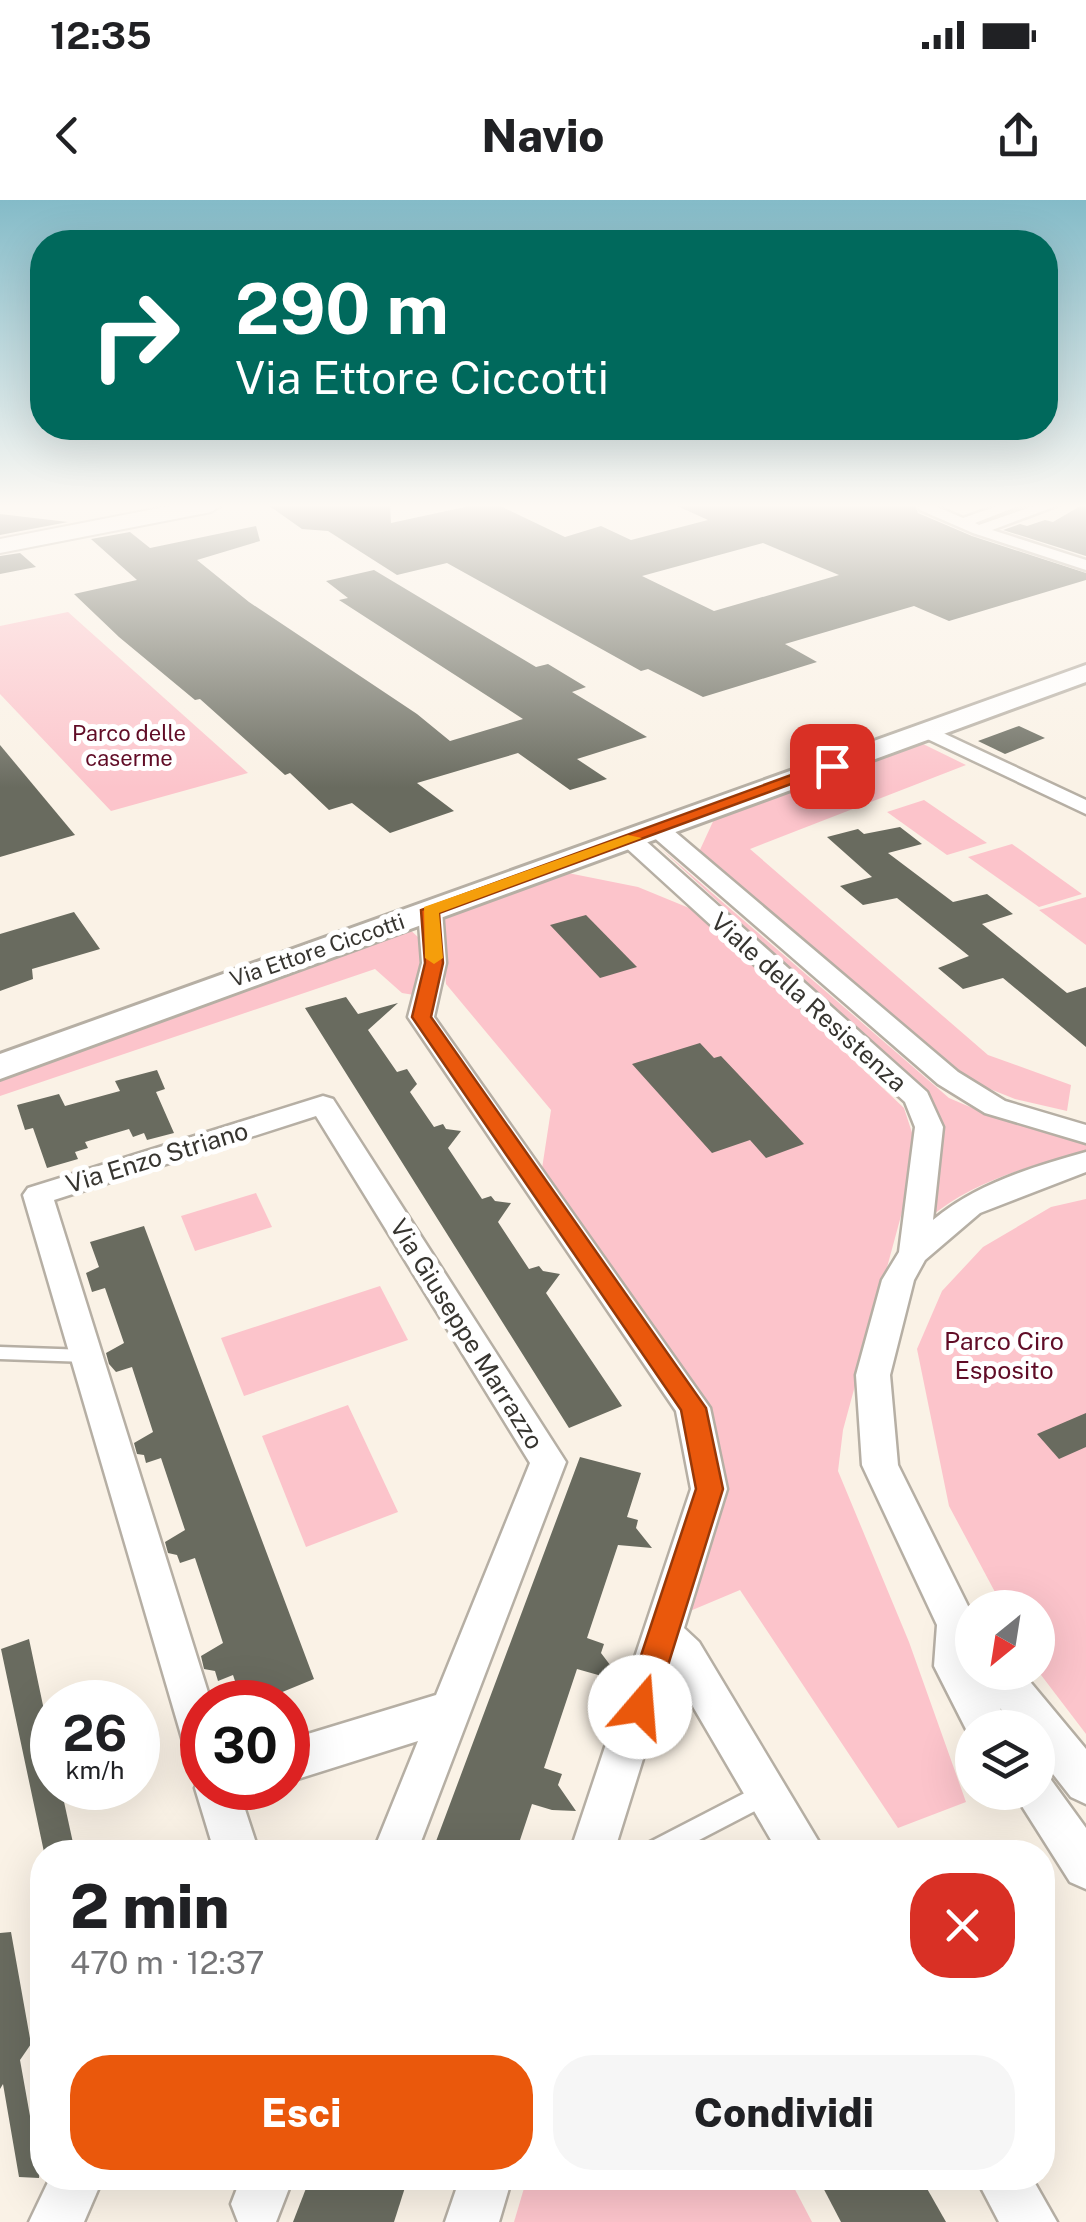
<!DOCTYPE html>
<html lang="it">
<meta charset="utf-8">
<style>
:root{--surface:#fff;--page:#f6f6f6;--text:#202124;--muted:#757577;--accent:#ea580c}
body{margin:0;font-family:"Public Sans",sans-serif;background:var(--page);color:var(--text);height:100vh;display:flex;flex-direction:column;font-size:38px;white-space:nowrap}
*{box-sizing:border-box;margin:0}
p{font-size:32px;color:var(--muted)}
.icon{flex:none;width:55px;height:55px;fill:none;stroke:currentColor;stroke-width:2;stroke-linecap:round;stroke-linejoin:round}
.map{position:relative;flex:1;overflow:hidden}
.drawer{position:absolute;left:30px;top:1640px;width:1025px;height:350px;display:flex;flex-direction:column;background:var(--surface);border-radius:40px;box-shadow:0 10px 40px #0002}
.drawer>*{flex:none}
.top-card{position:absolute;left:30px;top:30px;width:1028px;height:210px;border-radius:40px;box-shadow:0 10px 40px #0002;background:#00695c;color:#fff;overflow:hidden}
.needle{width:65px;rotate:210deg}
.controls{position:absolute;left:955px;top:1390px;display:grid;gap:20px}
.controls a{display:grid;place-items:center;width:100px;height:100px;border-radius:50%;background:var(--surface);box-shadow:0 10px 40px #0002;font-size:50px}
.speed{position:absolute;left:30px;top:1480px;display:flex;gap:20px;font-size:50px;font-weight:700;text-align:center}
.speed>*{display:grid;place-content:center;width:130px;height:130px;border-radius:50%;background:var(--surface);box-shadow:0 10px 40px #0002;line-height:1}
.speed small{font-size:25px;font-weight:400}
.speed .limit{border:15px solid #d22;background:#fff;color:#111}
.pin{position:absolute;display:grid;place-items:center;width:85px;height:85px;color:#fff;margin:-42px;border-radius:20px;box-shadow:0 5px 15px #0006}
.me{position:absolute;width:110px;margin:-55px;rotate:18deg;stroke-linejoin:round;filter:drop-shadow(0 0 8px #0008)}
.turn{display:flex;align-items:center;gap:35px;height:210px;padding:0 40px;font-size:45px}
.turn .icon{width:130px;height:130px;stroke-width:2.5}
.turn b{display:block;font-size:70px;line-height:85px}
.round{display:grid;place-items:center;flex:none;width:105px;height:105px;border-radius:40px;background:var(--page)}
.overview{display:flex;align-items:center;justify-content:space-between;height:170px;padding:0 40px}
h1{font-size:60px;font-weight:800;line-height:75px}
.cta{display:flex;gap:20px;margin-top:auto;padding:20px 40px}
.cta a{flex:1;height:115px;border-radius:40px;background:var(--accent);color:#fff;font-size:40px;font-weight:800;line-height:115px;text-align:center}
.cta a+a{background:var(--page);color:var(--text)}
.status{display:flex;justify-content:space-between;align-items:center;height:70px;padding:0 50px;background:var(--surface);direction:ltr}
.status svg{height:28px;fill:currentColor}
header{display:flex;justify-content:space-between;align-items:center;height:130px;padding:0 40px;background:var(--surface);font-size:45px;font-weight:800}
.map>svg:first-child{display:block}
.green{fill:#fcc4cb}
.building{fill:#696b5f;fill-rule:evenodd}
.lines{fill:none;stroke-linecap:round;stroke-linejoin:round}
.lane-casing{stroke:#b6afa4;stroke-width:5}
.street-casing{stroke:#b6afa4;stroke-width:5}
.secondary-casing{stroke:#b6afa4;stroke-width:6}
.primary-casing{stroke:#b6afa4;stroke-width:4}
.lane{fill:#fff;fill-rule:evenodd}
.street{fill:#fff;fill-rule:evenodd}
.secondary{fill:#fff;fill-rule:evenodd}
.primary{fill:#fff;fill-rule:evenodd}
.route{fill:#ea580c;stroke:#983908;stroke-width:2.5}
.slow{fill:#f59e0b}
.labels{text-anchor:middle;stroke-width:10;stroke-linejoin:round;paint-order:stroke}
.far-park-label{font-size:22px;fill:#600c26;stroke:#fff}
.far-street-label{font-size:22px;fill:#373530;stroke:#fff}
.street-label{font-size:25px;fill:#373530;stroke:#fff}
.park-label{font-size:25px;fill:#600c26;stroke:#fff}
</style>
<div class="status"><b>12:35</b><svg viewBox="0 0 49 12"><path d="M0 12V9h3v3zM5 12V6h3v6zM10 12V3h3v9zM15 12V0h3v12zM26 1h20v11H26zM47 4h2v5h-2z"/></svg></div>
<header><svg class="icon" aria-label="back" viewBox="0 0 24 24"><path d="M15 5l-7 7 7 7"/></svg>Navio<svg class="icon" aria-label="share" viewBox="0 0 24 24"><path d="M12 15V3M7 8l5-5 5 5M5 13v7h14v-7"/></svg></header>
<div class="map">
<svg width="1086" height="2022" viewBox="0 0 1086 2022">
<rect width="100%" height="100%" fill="#faf2e6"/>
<g class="green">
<polygon points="68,412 248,573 111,611 0,494 0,426"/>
<polygon points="919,542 966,565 750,649 988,855 1071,885 1067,911 1015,899 975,883 707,662 699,652 716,615"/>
<polygon points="924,600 987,643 947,655 887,612"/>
<polygon points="1012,644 1082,694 1039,707 968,657"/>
<path d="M659,647l290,251c46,20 88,35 137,42v12c-55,13 -113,29 -157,66v-120z"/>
<polygon points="563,672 638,687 694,710 904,908 916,945 905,1001 843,1230 838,1271 909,1442 966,1602 898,1628 740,1390 690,1411 704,1263 651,1148 539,988 551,910 446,784 441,722 466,705"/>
<polygon points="1086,697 1086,745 1039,710"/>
<polygon points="406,726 419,738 431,762 414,795 402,793 375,769 0,896 0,872"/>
<polygon points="256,993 272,1027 195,1051 181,1016"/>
<polygon points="1086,999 1086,1534 1038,1471 1038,1408 1003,1407 949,1306 917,1149 942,1091 983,1047 1051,1007"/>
<polygon points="380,1086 408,1140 244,1196 221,1138"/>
<polygon points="348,1205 398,1312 306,1347 262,1236"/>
<polygon points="527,1978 789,1978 812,2022 514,2022"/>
</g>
<g class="building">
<path d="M268,305h122l1,18 83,-18h24l67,32 36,-11 30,14 77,-20 -33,-15h240l3,8 54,23 114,37v7l-137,41 -35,-15 -129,38 32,18 -114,35 -55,-28 -7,2 -194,-108 -50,12 -69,-44 -26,-2zM763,343l76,32 -125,36 -72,-35z"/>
<polygon points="1082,305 1086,305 1086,356 1003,330 1020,324 1027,326 1045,320 1053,322"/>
<polygon points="0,314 68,322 0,335"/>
<polygon points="256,326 260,341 197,360 249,402 417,514 450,541 523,519 339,400 348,398 326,381 374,370 536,467 548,464 586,487 572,492 647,537 577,559 607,579 570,590 518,553 417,583 454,611 390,633 352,603 329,610 290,573 285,575 200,499 195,500 119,437 74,394 137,380 91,339 130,332 150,348"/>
<polygon points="20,353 36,367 0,374 0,356"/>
<polygon points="1019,526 1045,538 1005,554 978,541"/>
<polygon points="0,545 75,635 0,657"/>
<polygon points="900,627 922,644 888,653 953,702 987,694 1013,714 982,724 1067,793 1086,787 1086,847 1003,778 963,789 938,768 969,756 897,698 863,705 840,686 872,677 827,637 858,629 864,634"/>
<polygon points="74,712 100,749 32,769 33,779 0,791 0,734"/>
<polygon points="586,715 637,767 600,778 550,725"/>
<polygon points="346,797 358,814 398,803 368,830 397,872 407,869 417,884 410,892 434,927 443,924 446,929 461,931 448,948 482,999 491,996 495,1001 511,1003 498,1022 529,1069 539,1066 543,1071 560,1074 546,1093 622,1206 569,1228 305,808"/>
<polygon points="700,843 714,858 721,856 804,944 766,958 750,940 712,953 632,864"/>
<polygon points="157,870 165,889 156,892 174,933 147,940 144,933 133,937 129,929 85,942 88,948 75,952 78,959 47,968 33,928 25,930 17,905 59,894 65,906 120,891 115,881"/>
<polygon points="144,1026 314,1479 258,1502 242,1502 233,1475 218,1481 215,1471 204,1469 201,1456 223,1443 195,1358 180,1363 177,1355 168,1353 165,1342 185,1330 161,1258 146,1263 144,1255 137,1254 134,1243 153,1232 132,1167 116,1172 109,1164 106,1153 124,1143 105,1088 92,1092 86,1073 99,1067 90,1042"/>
<polygon points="1086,1213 1086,1247 1059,1259 1037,1234"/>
<polygon points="580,1257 641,1273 627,1317 638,1320 636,1328 652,1348 618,1345 587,1438 604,1444 601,1453 623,1482 577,1469 544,1568 562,1574 558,1585 576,1611 552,1610 532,1604 516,1652 432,1652"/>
<polygon points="29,1439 52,1548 52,1588 61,1588 75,1652 44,1652 1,1449"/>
<polygon points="11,1732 31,1844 20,1860 35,1944 42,1948 39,1978 19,1977 3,1884 0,1889 0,1733"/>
<polygon points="310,1978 408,1978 394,2022 293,2022"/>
<polygon points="818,1978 921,1978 946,2022 841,2022"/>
</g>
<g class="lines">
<g class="lane-casing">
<g id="lane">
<polygon points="0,1147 87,1150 93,1151 95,1156 93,1161 87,1162 0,1159"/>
<polygon points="766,1582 774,1585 777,1593 774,1601 676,1652 643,1652 646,1644"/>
</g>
</g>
<g class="street-casing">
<g id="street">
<polygon points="919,305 933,305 963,318 1000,305 1021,305 975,323 979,325 1037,305 1059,305 992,330 1086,360 1086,370 973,333 920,310"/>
<polygon points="926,525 1086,600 1086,614 919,535 919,527"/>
<polygon points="659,624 667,625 958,872 1005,901 1086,925 1086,943 985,913 938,884 651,635 648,630 651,625"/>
<path d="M630,633l8,1 289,258 16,35 -10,93c43,-36 99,-53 153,-68v20l-106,41 -55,47 -11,20 -24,95 8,90 74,149v58h50l64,77v55l-15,-7 -33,-42v-27h-23l-15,-20 9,20h-37v13l-38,-75 3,-41 -75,-160 -6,-90 26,-95 17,-28 16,-125 -10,-25 -283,-258 -3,-5z"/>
<polygon points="430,703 442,710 446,763 434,817 710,1208 727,1289 684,1428 699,1442 825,1652 778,1652 671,1469 614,1652 570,1652 691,1289 676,1211 408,817 422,763 418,710"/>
<polygon points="323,896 333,899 566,1262 417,1652 373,1652 418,1541 288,1582 288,1540 436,1495 530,1263 316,916 54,1000 211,1502 202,1502 202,1560 187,1555 23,995 28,988"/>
<polygon points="1038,1572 1049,1577 1086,1628 1086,1689 1070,1682 1013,1592 1038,1592"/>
<polygon points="202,1573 202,1588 238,1588 257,1646 255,1652 209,1652 212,1644 195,1588"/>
<polygon points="50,1978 103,1978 84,2022 29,2022"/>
<polygon points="241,1978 293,1978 276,2022 238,2022 231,2004"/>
<polygon points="460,1978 512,1978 499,2022 445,2022"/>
<polygon points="976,1978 1032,1978 1057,2022 999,2022"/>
</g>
</g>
<g class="secondary-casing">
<polygon id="secondary" points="1086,465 1086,482 0,879 0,854"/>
</g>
<g class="primary-casing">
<polygon id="primary" points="175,305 222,305 211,312 0,353 0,339"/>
</g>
<use href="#lane" class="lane"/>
<use href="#street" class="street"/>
<use href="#secondary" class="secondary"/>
<use href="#primary" class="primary"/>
</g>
<linearGradient id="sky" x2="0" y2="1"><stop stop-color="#84bbc8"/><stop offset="0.52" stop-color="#fdf9f4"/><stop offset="1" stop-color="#fdf9f4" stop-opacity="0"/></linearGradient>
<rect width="1086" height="588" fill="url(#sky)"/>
<polygon class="route" points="827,562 840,566 439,713 443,763 431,817 706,1208 723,1289 655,1507 651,1518 640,1522 629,1518 624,1507 696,1289 681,1210 412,817 425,763 421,710"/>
<polygon class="slow" points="628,635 642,638 439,713 443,758 434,764 425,758 424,707"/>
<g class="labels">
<g class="far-park-label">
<text x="129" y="541">Parco delle<tspan x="129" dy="25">caserme</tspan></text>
</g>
<g class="far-street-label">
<text transform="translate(317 750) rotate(-19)" y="8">Via Ettore Ciccotti</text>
</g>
<g class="street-label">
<text transform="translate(809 802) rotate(42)" y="9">Viale della Resistenza</text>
<text transform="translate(157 957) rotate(-17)" y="9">Via Enzo Striano</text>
<text transform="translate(467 1134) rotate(58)" y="9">Via Giuseppe Marrazzo</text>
</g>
<g class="park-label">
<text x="1004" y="1150">Parco Ciro<tspan x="1004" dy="29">Esposito</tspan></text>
</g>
</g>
</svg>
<div class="controls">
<a><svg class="needle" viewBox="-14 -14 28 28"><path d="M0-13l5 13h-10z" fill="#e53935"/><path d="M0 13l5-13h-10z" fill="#757577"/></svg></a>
<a><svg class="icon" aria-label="layers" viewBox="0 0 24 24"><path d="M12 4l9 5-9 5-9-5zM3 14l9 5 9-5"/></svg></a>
</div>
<div class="speed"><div>26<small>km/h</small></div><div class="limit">30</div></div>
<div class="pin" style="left:832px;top:566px;background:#d93025"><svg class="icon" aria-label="arrive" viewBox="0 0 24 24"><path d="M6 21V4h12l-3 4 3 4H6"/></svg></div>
<svg class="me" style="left:640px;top:1507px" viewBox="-20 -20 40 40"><circle r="19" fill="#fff"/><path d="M0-13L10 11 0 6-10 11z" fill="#ea580c"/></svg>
<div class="top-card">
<div class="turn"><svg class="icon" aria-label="right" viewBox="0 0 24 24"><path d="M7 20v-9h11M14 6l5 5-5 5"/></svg><div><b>290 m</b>Via Ettore Ciccotti</div></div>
</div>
<section class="drawer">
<div class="overview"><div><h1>2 min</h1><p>470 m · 12:37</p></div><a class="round" style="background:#d93025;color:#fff"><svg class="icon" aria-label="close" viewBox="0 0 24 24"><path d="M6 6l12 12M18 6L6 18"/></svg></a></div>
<div class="cta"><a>Esci</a><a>Condividi</a></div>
</section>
</div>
